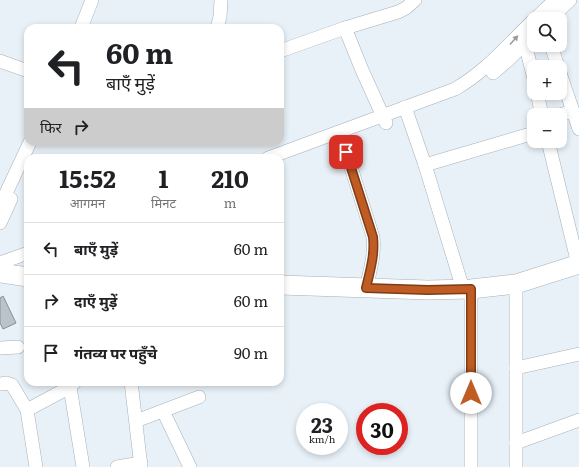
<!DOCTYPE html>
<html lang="hi">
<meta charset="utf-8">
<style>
:root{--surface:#fff;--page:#f6f6f6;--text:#202124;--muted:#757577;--line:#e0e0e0}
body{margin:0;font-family:Literata,"Noto Sans Devanagari",serif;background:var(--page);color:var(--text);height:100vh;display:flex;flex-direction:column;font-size:15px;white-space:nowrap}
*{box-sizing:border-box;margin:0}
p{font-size:13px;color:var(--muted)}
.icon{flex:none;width:22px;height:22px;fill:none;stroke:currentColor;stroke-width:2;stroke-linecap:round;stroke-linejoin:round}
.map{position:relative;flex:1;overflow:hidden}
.sheet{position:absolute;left:24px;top:154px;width:260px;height:232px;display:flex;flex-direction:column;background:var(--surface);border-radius:12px;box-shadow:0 2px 6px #0003}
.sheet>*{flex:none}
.banner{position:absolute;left:24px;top:24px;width:260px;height:122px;border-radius:12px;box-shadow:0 2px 6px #0003;background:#fff;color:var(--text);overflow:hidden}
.controls{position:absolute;left:527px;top:12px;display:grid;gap:8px}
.controls a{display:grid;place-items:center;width:40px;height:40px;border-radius:8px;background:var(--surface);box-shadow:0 2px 6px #0003;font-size:20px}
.speed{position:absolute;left:296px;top:403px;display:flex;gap:8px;font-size:20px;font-weight:700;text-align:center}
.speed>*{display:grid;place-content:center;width:52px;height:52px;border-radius:50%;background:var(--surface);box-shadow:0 2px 6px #0003;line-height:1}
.speed small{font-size:10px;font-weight:400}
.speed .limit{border:6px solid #d22;background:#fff;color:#111}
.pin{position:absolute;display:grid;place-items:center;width:34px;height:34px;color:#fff;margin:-17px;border-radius:8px;box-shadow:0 2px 6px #0006}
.me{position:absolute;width:44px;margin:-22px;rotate:0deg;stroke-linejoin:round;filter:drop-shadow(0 0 3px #0008)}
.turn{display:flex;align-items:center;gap:14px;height:84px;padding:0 16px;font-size:18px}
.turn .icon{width:52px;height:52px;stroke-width:2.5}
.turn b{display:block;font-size:28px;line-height:34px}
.then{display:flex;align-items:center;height:38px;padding:0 16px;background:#0003;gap:8px;font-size:15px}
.eta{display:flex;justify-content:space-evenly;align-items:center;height:68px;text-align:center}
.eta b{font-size:24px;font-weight:700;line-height:28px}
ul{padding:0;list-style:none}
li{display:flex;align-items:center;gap:12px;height:52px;padding:0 16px;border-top:1px solid var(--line)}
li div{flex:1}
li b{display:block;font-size:15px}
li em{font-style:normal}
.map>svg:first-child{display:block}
.building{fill:#bbc3ca;stroke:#878f95}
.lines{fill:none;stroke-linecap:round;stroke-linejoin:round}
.street-casing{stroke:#a8b0b7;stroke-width:14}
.secondary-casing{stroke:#a8b0b7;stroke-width:20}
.street{stroke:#fff;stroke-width:13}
.secondary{stroke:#fff;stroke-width:19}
.oneway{fill:#999b9c}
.route-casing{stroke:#7c3c17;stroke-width:10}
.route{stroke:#bf5c24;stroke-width:7}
</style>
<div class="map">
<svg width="579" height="467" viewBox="0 0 579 467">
<rect width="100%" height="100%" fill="#e8f1f8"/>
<polygon class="building" points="3,296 16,323 3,329 0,323 0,298"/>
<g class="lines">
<g class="street-casing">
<g id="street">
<polyline points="535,19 555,0"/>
<polyline points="550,19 570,0"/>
<polyline points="81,28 92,0"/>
<polyline points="217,28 220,17 221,0"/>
<polyline points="345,28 362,70 386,123"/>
<polyline points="525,43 534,79"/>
<polyline points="551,45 558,67"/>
<polyline points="280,51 345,28 398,12 406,8 415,0"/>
<polyline points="0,61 28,71"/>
<polyline points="493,73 507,61 534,35"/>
<polyline points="560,73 579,129"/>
<polyline points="537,93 542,115"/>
<polyline points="405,107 425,165 463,289"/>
<polyline points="560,115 573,111"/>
<path d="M342,139l31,98c2,18 -3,34 -7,51"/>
<polyline points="548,141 578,264"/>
<path d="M268,158l187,-69c33,-19 52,-44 79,-69"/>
<polyline points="425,165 534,133"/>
<polyline points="0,206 30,142"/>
<polyline points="0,223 11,199"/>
<polyline points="0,263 28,253"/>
<polyline points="516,284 516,467"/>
<polyline points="0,348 18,347"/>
<polyline points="516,368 579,354"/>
<polyline points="131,382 141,467"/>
<polyline points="0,384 6,383 12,385 27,410 36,467"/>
<polyline points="70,387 83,467"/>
<polyline points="27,410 70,387 75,382"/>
<polyline points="163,411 190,467"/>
<polyline points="136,421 199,397"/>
<polyline points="516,443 579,420"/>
<polyline points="117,467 141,463"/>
<polyline points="471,467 471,289"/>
</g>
</g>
<g class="secondary-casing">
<g id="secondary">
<polyline points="0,273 28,277"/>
<polyline points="280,285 428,290 471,289 516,284 579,264"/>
</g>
</g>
<use href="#street" class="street"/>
<use href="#secondary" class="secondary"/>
</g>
<defs><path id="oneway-solid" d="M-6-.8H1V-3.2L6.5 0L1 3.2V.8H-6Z"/></defs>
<use class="oneway" href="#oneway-solid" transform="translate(514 40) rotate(-48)"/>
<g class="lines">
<g class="route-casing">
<path id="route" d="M346,152l27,85c2,18 -3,34 -7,51l62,2 43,-1v104"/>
</g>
<use href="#route" class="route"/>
</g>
</svg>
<div class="controls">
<a><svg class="icon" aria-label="search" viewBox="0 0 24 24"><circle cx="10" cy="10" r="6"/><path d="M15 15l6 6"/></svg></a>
<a>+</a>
<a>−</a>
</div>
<div class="speed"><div>23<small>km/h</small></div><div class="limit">30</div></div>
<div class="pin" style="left:346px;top:152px;background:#d93025"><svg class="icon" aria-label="arrive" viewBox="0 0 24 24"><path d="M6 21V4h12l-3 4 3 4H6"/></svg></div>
<svg class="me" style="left:471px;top:393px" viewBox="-20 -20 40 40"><circle r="19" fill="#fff"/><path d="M0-13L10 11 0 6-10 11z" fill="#bf5c24"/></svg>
<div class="banner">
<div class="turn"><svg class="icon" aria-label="left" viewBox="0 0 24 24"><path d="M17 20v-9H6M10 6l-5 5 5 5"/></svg><div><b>60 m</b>बाएँ मुड़ें</div></div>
<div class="then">फिर<svg class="icon" aria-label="right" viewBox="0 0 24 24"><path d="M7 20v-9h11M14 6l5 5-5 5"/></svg></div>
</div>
<section class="sheet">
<div class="eta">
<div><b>15:52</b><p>आगमन</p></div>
<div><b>1</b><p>मिनट</p></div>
<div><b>210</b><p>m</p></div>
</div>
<ul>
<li><svg class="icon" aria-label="left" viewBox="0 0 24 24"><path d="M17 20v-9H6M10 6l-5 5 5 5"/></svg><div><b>बाएँ मुड़ें</b></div><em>60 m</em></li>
<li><svg class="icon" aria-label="right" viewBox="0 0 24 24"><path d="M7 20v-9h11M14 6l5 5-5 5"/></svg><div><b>दाएँ मुड़ें</b></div><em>60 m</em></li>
<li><svg class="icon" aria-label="arrive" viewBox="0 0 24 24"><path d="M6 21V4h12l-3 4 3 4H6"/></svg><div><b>गंतव्य पर पहुँचे</b></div><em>90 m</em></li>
</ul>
</section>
</div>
